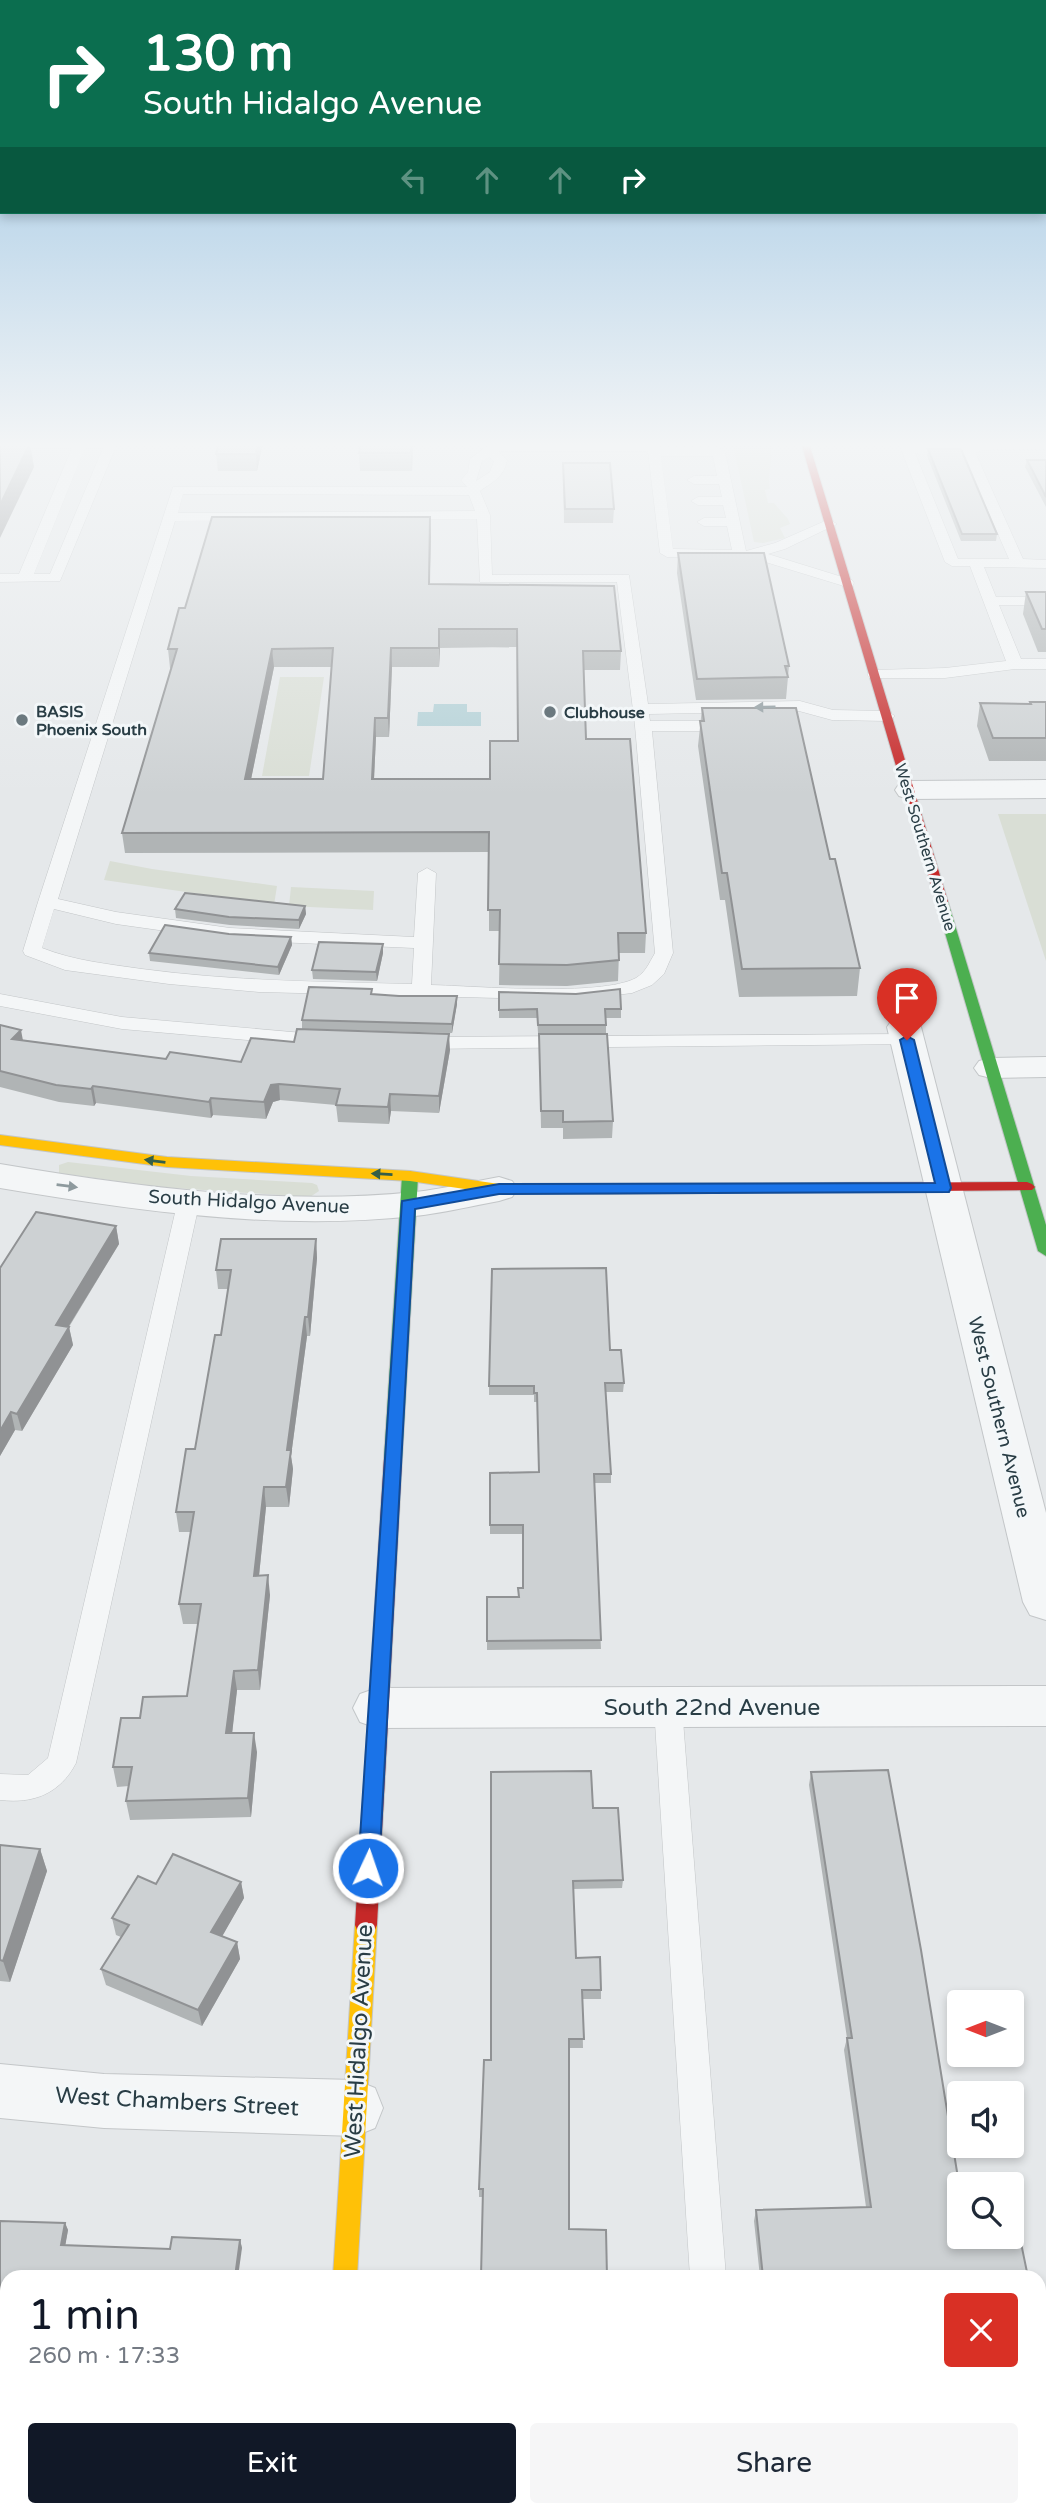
<!DOCTYPE html>
<meta charset="utf-8">
<style>
:root{--surface:#fff;--page:#f6f6f7;--text:#1f2937;--muted:#747a83;--accent:#111827}
body{margin:0;font-family:"Varela Round",sans-serif;background:var(--page);color:var(--text);height:100vh;display:flex;flex-direction:column;font-size:26px;white-space:nowrap}
*{box-sizing:border-box;margin:0}
p{font-size:23px;color:var(--muted)}
.icon{flex:none;width:38px;height:38px;fill:none;stroke:currentColor;stroke-width:2;stroke-linecap:round;stroke-linejoin:round}
.map{position:relative;flex:1;overflow:hidden}
.sheet{position:absolute;left:0px;top:2270px;width:1046px;height:247px;display:flex;flex-direction:column;background:var(--surface);border-radius:21px 21px 0 0;box-shadow:0 4px 10px #0003}
.sheet>*{flex:none}
.hud{position:absolute;left:0px;top:0px;width:1046px;height:214px;box-shadow:0 4px 10px #0003;background:#0b6e4f;color:#fff;overflow:hidden}
.needle{width:46px;rotate:270deg}
.buttons{position:absolute;left:947px;top:1990px;display:grid;gap:14px}
.buttons a{display:grid;place-items:center;width:77px;height:77px;border-radius:7px;background:var(--surface);box-shadow:0 4px 10px #0003;font-size:35px}
.pin{position:absolute;display:grid;place-items:center;width:60px;height:60px;color:#fff;margin:-72px -30px;border-radius:50% 50% 50% 0;rotate:-45deg;box-shadow:0 0 7px #0007}
.pin .icon{rotate:45deg}
.me{position:absolute;width:77px;margin:-38px;rotate:3deg;stroke-linejoin:round;filter:drop-shadow(0 0 5px #0008)}
.turn{display:flex;align-items:center;gap:24px;height:147px;padding:0 28px;font-size:32px}
.turn .icon{width:91px;height:91px;stroke-width:2.5}
.turn b{display:block;font-size:49px;line-height:60px}
.lanes{display:flex;align-items:center;height:66px;padding:0 28px;background:#0003;justify-content:center;gap:35px;direction:ltr}
.lanes .off{opacity:.35}
.round{display:grid;place-items:center;flex:none;width:74px;height:74px;border-radius:7px;background:var(--page)}
.summary{display:flex;align-items:center;justify-content:space-between;height:119px;padding:0 28px}
h1{font-size:42px;font-weight:600;line-height:52px;color:var(--accent)}
.button{display:flex;gap:14px;margin-top:auto;padding:14px 28px}
.button a{flex:1;height:80px;border-radius:7px;background:var(--accent);color:#fff;font-size:28px;font-weight:600;line-height:80px;text-align:center}
.button a+a{background:var(--page);color:var(--text)}
.map>svg:first-child{display:block}
.green{fill:#d9ded5}
.water{fill:#b2d0d6}
.lines{fill:none;stroke-linecap:round;stroke-linejoin:round}
.lane-casing{stroke:#c3c6c8;stroke-width:1}
.street-casing{stroke:#c3c6c8;stroke-width:2}
.fast-casing{stroke:#c3c6c8;stroke-width:2}
.slow-casing{stroke:#c3c6c8;stroke-width:2}
.jam-casing{stroke:#c3c6c8;stroke-width:2}
.lane{fill:#f4f6f7;fill-rule:evenodd}
.street{fill:#f4f6f7;fill-rule:evenodd}
.fast{fill:#4caf50;fill-rule:evenodd}
.slow{fill:#ffc107;fill-rule:evenodd}
.jam{fill:#c62828;fill-rule:evenodd}
.wall{fill:#b0b4b5;fill-rule:evenodd}
.shaded-wall{fill:#909294}
.building{fill:#cdd1d3;stroke:#909294;stroke-width:2;fill-rule:evenodd}
.oneway{fill:#8e9a9e}
.oneway2{fill:#345f48}
.route{fill:#1a73e8;stroke:#114b97;stroke-width:2}
.poi-dot{fill:#6b797f;stroke:#f3f7f9;stroke-width:2.5}
.labels{text-anchor:middle;stroke-width:6;stroke-linejoin:round;paint-order:stroke}
.far-poi-label{font-size:16px;font-weight:bold;fill:#293d45;stroke:#f3f7f9;text-anchor:start}
.far-street-label{font-size:16px;fill:#293d45;stroke:#f3f7f9}
.street-label{font-size:19px;fill:#293d45;stroke:#f3f7f9}
.near-street-label{font-size:23px;fill:#293d45;stroke:#f3f7f9}
</style>
<div class="map">
<svg width="1046" height="2515" viewBox="0 0 1046 2515">
<rect width="100%" height="100%" fill="#e5e8ea"/>
<g class="green">
<path d="M729,443h41c4,15 -3,30 0,46l-5,1 3,13h6l14,16 2,5 -10,4 5,10 -22,5 -9,-1 -20,-93z"/>
<polygon points="280,677 324,677 309,776 262,776"/>
<polygon points="998,814 1046,814 1046,961"/>
<polygon points="110,861 152,869 277,886 274,905 104,880"/>
<polygon points="291,887 374,891 373,910 289,906"/>
<polygon points="68,1162 191,1176 312,1183 317,1185 319,1191 310,1197 159,1187 59,1173 59,1165"/>
</g>
<polygon class="water" points="434,704 467,704 467,712 481,712 481,726 417,726 418,712 433,712"/>
<g class="lines">
<g class="lane-casing">
<g id="lane">
<path d="M0,443l117,1 -57,137 -60,1v-8h19l53,-126h-72zM85,448h18l-53,126h-16z"/>
<path d="M491,443h169l1,5h58l6,4 21,99 29,-8 50,-22 5,-1 7,4 -52,25 -17,5 84,26 2,3 -2,3 -5,1 -101,-31 -79,1 -7,-4 -12,-102h-150l9,9c-3,18 -15,22 -27,31l10,24 2,60h137l19,129 152,-3 33,9 54,1 8,5 -8,5 -55,-1 -33,-9 -150,3 1,7h80l8,5 -8,5h-78l21,222 -9,21 -12,11 -20,8 -56,7 -317,-8 -90,-8 -104,-14 -40,-15 -2,-4 15,-49 135,-415h294l-6,-7 7,-8 2,-13zM661,456h52l4,20h-23l-7,4 7,4h25l3,13h-24l-7,4 7,4h25l3,13h-22l-7,4 7,4h23l5,24 -59,-1zM489,457l5,4 -4,11 -14,9 6,-20zM183,494l286,1 6,16 -297,2zM477,519l3,63h137l18,144 20,227c-6,10 -9,19 -19,25 -36,19 -160,8 -205,7l5,-112 -9,-5 -9,5 -4,64 -184,-9 -114,-16 -58,-13 117,-378zM54,909l62,15 114,16 184,8 -2,36c-90,-2 -180,-3 -270,-15 -34,-5 -67,-8 -100,-21z"/>
<path d="M983,443h63v6h-54l-17,3 48,107 23,1v8l-62,-1 12,30h50v8h-47l22,54h25v10h-31l-70,9h-75l-3,-3 3,-3 5,-2 70,-2 61,-7 -36,-95h-18l-7,-4 -44,-113 6,-4 55,1zM962,452l47,107h-51l-43,-106z"/>
<polygon points="0,994 122,1017 326,1035 333,1037 336,1041 333,1045 326,1047 122,1029 0,1006"/>
<polygon points="907,1034 914,1036 917,1040 914,1044 420,1049 413,1047 410,1043 413,1039 420,1037"/>
<path d="M189,1193l8,2 3,5 -124,563c-16,31 -43,41 -76,37v-26l28,1 20,-17 130,-558 3,-5z"/>
<polygon points="668,1695 678,1699 682,1707 726,2277 690,2277 654,1707 658,1699"/>
<polygon points="705,2510 743,2510 744,2515 706,2515"/>
</g>
</g>
<g class="street-casing">
<g id="street">
<polygon points="1046,780 1046,798 909,799 899,796 895,790 899,784 909,781"/>
<polygon points="904,1017 916,1020 921,1027 1046,1513 1046,1620 1030,1615 1023,1602 887,1027 892,1020"/>
<polygon points="1046,1057 1046,1077 991,1078 979,1075 974,1068 979,1061 991,1058"/>
<path d="M0,1164c136,23 277,42 415,28 28,-3 56,-10 84,-15l13,4 6,8 -6,8 -13,4c-28,5 -56,12 -84,15 -138,15 -279,-5 -415,-28z"/>
<polygon points="1046,1686 1046,1726 377,1728 360,1722 353,1708 360,1694 377,1688"/>
<polygon points="0,2064 104,2074 355,2080 375,2088 383,2108 375,2128 355,2136 104,2128 0,2118"/>
<rect x="300" y="2510" width="64" height="5"/>
</g>
</g>
<g class="fast-casing">
<g id="fast">
<polygon points="942,898 948,902 1046,1225 1046,1256 1038,1251 936,902"/>
<polygon points="410,1171 418,1176 402,1459 399,1464 387,1464 384,1459 402,1176"/>
</g>
</g>
<g class="slow-casing">
<g id="slow">
<polygon points="0,1135 167,1157 410,1171 499,1184 606,1184 614,1189 606,1194 499,1194 410,1181 167,1167 0,1145"/>
<polygon points="366,1915 374,1918 377,1925 357,2277 333,2277 355,1925 358,1918"/>
</g>
</g>
<g class="jam-casing">
<g id="jam">
<polygon points="801,443 809,443 948,902 946,905 942,906 936,902"/>
<polygon points="1027,1182 1032,1184 1035,1187 1032,1190 606,1194 598,1189 606,1184"/>
<polygon points="393,1453 399,1454 402,1459 377,1925 374,1932 366,1935 358,1932 355,1925 384,1459 387,1454"/>
</g>
</g>
<use href="#lane" class="lane"/>
<use href="#street" class="street"/>
<use href="#fast" class="fast"/>
<use href="#slow" class="slow"/>
<use href="#jam" class="jam"/>
</g>
<g class="wall">
<polygon points="219,443 263,443 257,471 218,471 216,454"/>
<polygon points="413,443 412,471 360,471 359,453"/>
<polygon points="928,449 997,534 996,541 961,541 927,456"/>
<polygon points="1027,460 1046,460 1046,507 1025,467"/>
<polygon points="563,463 614,509 613,523 564,523"/>
<path d="M430,517v67l191,67 -1,19h-37l3,69 60,194 -1,20h-26l-1,28 -51,5 -68,-1 1,-54h-11v-79l-364,1 -3,-20 49,-165h-1l-2,-19 17,-41zM517,647l1,94 -28,38h-116l2,-42h13l3,-70h47l1,-19zM274,667h58l-9,112h-72z"/>
<polygon points="678,553 789,666 786,699 696,700 677,573"/>
<polygon points="1026,592 1046,592 1046,652 1038,652 1023,614"/>
<polygon points="1030,702 1046,702 1046,761 989,761 977,726 980,703 1030,704"/>
<polygon points="702,708 830,859 860,968 857,996 739,997 725,900 720,900 698,746"/>
<polygon points="305,906 306,914 299,929 230,925 176,918 175,909"/>
<polygon points="229,934 291,937 292,945 279,975 150,961 149,953"/>
<polygon points="383,953 377,981 313,979 312,970"/>
<polygon points="499,992 621,1009 621,1018 606,1018 606,1033 538,1033 537,1018 499,1018"/>
<polygon points="372,994 457,1004 452,1033 302,1029 302,1020"/>
<polygon points="0,1025 23,1040 166,1059 241,1062 294,1042 450,1050 439,1113 391,1111 389,1124 338,1122 336,1105 280,1100 273,1102 266,1119 213,1115 211,1118 96,1103 94,1106 59,1102 0,1087"/>
<polygon points="539,1034 613,1121 612,1138 563,1139 563,1128 541,1128"/>
<polygon points="116,1226 119,1244 69,1327 73,1345 22,1431 15,1430 0,1456 0,1268"/>
<polygon points="316,1239 317,1258 310,1336 307,1336 291,1456 293,1469 289,1507 266,1507 259,1576 270,1595 260,1690 237,1690 232,1733 257,1752 251,1817 130,1820 126,1801 129,1786 117,1787 113,1767 140,1718 187,1696 198,1624 183,1624 179,1604 191,1532 179,1532 176,1512 195,1449 221,1335 228,1289 218,1289 216,1270"/>
<polygon points="610,1350 624,1383 623,1392 606,1392 611,1474 611,1483 594,1483 601,1649 487,1650 487,1641 518,1597 518,1588 523,1588 523,1534 490,1534 490,1473 539,1472 537,1402 534,1402 534,1395 489,1395 489,1386"/>
<polygon points="811,1772 959,2236 1028,2277 760,2277 754,2221 756,2210 866,2207 844,2050 847,2038 809,1785"/>
<polygon points="593,1808 623,1880 622,1888 573,1889 576,1958 601,1990 601,1999 582,1999 583,2048 569,2048 569,2229 607,2277 483,2197 479,2197 479,2189 491,2060"/>
<polygon points="0,1845 40,1849 47,1871 10,1982 0,1981"/>
<polygon points="241,1882 244,1898 222,1936 237,1942 240,1959 202,2026 106,1985 101,1969 121,1937 116,1935 112,1918 156,1884"/>
<polygon points="0,2221 65,2223 68,2230 65,2245 170,2249 240,2240 242,2248 7,2277 7,2322 0,2322"/>
<polygon points="1040,2388 1046,2404 1046,2514 780,2515 779,2510 1040,2510"/>
</g>
<g class="shaded-wall">
<polygon points="30,443 34,467 0,538 0,505"/>
<polygon points="258,443 263,443 257,471 256,454"/>
<polygon points="412,443 413,443 412,471 411,453"/>
<polygon points="430,517 431,535 429,602 429,584"/>
<polygon points="439,629 440,648 439,667"/>
<polygon points="391,648 392,667 389,737 388,718"/>
<polygon points="272,649 274,667 247,799 245,779"/>
<polygon points="375,718 376,737 373,799 372,779"/>
<polygon points="305,906 306,914 299,929 299,920"/>
<polygon points="291,937 292,945 279,975 278,967"/>
<polygon points="383,944 383,953 377,981 376,972"/>
<polygon points="457,996 457,1004 452,1033 452,1024"/>
<polygon points="21,1030 24,1046 12,1039"/>
<polygon points="449,1034 450,1050 439,1113 439,1096"/>
<polygon points="279,1084 280,1100 273,1102 266,1119 264,1102 271,1085"/>
<polygon points="93,1086 96,1103 94,1106 91,1089"/>
<polygon points="390,1094 391,1111 389,1124 388,1107"/>
<polygon points="211,1098 213,1115 211,1118 209,1102"/>
<polygon points="116,1226 119,1244 59,1342 56,1325"/>
<polygon points="316,1239 317,1258 310,1336 308,1317"/>
<polygon points="305,1317 307,1336 291,1456 293,1469 289,1507 286,1487 287,1450"/>
<polygon points="69,1327 73,1345 22,1431 17,1414"/>
<polygon points="11,1412 15,1430 0,1456 0,1431"/>
<polygon points="264,1487 266,1507 257,1595 254,1576"/>
<polygon points="268,1575 270,1595 260,1690 258,1670"/>
<polygon points="234,1671 237,1690 230,1752 226,1733"/>
<polygon points="254,1733 257,1752 251,1817 248,1798"/>
<polygon points="40,1849 47,1871 10,1982 3,1961"/>
<polygon points="241,1882 244,1898 215,1949 211,1932"/>
<polygon points="237,1942 240,1959 202,2026 198,2010"/>
<polygon points="65,2223 68,2230 64,2253 61,2245"/>
<polygon points="240,2240 242,2248 238,2277 235,2277"/>
</g>
<g class="building">
<polygon points="0,443 30,443 0,505"/>
<polygon points="219,443 258,443 256,454 216,454"/>
<polygon points="361,443 412,443 411,453 359,453"/>
<polygon points="928,449 961,449 997,534 962,534"/>
<polygon points="1027,460 1046,460 1046,497"/>
<polygon points="563,463 610,463 614,509 565,509"/>
<path d="M212,517h218l-1,67 185,2 7,65h-38l3,88h44l16,194h-28l1,27 -52,5 -68,-1 1,-54h-12l1,-78 -367,1 55,-184h-9l11,-41h6zM439,629h78l1,112h-28v38h-118l3,-61h13l3,-70h48zM333,648l-10,131h-78l27,-130z"/>
<polygon points="678,553 764,553 789,666 785,666 788,677 697,679"/>
<polygon points="1026,592 1046,592 1046,629 1042,629"/>
<polygon points="1030,702 1046,702 1046,738 993,738 980,703 1031,704"/>
<polygon points="702,708 796,708 830,859 835,859 860,968 742,969 727,873 722,873 700,721 704,721"/>
<polygon points="185,893 305,906 299,920 229,917 175,909"/>
<polygon points="165,925 229,934 291,937 278,967 149,953"/>
<polygon points="319,942 383,944 376,972 312,970"/>
<polygon points="309,987 372,989 371,994 399,996 457,996 452,1024 302,1020"/>
<polygon points="620,989 621,1009 605,1009 606,1025 538,1025 537,1009 499,1010 499,992 576,994"/>
<polygon points="0,1025 21,1030 12,1039 166,1059 170,1052 241,1062 251,1038 294,1042 297,1029 449,1034 439,1096 390,1094 388,1107 336,1105 340,1089 279,1084 271,1085 264,1102 211,1098 209,1102 93,1086 91,1089 56,1085 0,1071"/>
<polygon points="539,1034 607,1034 613,1121 563,1122 563,1111 541,1111"/>
<polygon points="36,1212 116,1226 56,1325 69,1327 17,1414 11,1412 0,1431 0,1268"/>
<polygon points="221,1239 316,1239 308,1317 305,1317 287,1450 291,1450 286,1487 264,1487 254,1576 268,1575 258,1670 234,1671 226,1733 254,1733 248,1798 126,1801 132,1767 113,1767 121,1718 140,1718 143,1697 187,1696 201,1604 179,1604 194,1512 176,1512 186,1449 195,1449 215,1335 221,1335 231,1270 216,1270"/>
<polygon points="606,1268 610,1350 621,1350 624,1383 605,1383 611,1474 594,1474 601,1640 487,1641 487,1597 519,1597 518,1588 523,1588 523,1525 490,1525 490,1473 539,1472 537,1393 534,1393 534,1386 489,1386 492,1269"/>
<polygon points="888,1770 921,1950 959,2184 959,2236 1012,2236 1012,2204 1013,2204 1028,2277 763,2277 756,2210 871,2207 847,2038 852,2038 811,1772"/>
<polygon points="591,1771 593,1808 618,1808 623,1880 573,1881 576,1958 600,1957 601,1990 582,1990 584,2039 569,2039 569,2229 606,2230 607,2277 481,2277 483,2189 479,2189 484,2060 491,2060 491,1772"/>
<polygon points="0,1845 40,1849 3,1961 0,1960"/>
<polygon points="173,1854 241,1882 211,1932 237,1942 198,2010 101,1969 129,1925 112,1918 138,1876 156,1884"/>
<polygon points="0,2221 65,2223 61,2245 170,2249 172,2237 240,2240 235,2277 7,2277 7,2315 0,2314"/>
<polygon points="1040,2388 1043,2388 1046,2404 1046,2508 1040,2508"/>
<polygon points="477,2510 586,2510 587,2515 477,2515"/>
<polygon points="782,2510 912,2510 782,2511"/>
</g>
<defs><path id="oneway-solid" d="M-6-.8H1V-3.2L6.5 0L1 3.2V.8H-6Z" transform="scale(1.75)"/></defs>
<g class="oneway">
<use href="#oneway-solid" transform="translate(765 707) rotate(179)"/>
<use href="#oneway-solid" transform="translate(67 1186) rotate(7)"/>
</g>
<g class="oneway2">
<use href="#oneway-solid" transform="translate(155 1161) rotate(-173)"/>
<use href="#oneway-solid" transform="translate(382 1174) rotate(-177)"/>
</g>
<linearGradient id="sky" x2="0" y2="1"><stop stop-color="#92bfe1"/><stop offset="0.56" stop-color="#f3f5f6"/><stop offset="1" stop-color="#f3f5f6" stop-opacity="0"/></linearGradient>
<rect width="1046" height="795" fill="url(#sky)"/>
<polygon class="route" points="907,1036 914,1040 951,1188 949,1192 499,1194 415,1209 379,1868 376,1875 368,1878 361,1875 358,1868 402,1201 499,1184 935,1183 900,1040"/>
<g class="poi-dot">
<circle cx="550" cy="712" r="7"/>
<circle cx="22" cy="720" r="7"/>
</g>
<g class="labels">
<g class="far-poi-label">
<text x="36" y="717">BASIS<tspan x="36" dy="18">Phoenix South</tspan></text>
<text x="564" y="718">Clubhouse</text>
</g>
<g class="far-street-label">
<text transform="translate(926 847) rotate(73)" y="6">West Southern Avenue</text>
</g>
<g class="street-label">
<text transform="translate(249 1201) rotate(3)" y="7">South Hidalgo Avenue</text>
<text transform="translate(1000 1417) rotate(76)" y="7">West Southern Avenue</text>
</g>
<g class="near-street-label">
<text x="712" y="1715">South 22nd Avenue</text>
<text transform="translate(358 2041) rotate(-87)" y="8">West Hidalgo Avenue</text>
<text transform="translate(177 2101) rotate(3)" y="8">West Chambers Street</text>
</g>
</g>
</svg>
<div class="buttons">
<a><svg class="needle" viewBox="-14 -14 28 28"><path d="M0-13l5 13h-10z" fill="#e53935"/><path d="M0 13l5-13h-10z" fill="#747a83"/></svg></a>
<a><svg class="icon" aria-label="sound" viewBox="0 0 24 24"><path d="M4 9h4l5-4v14l-5-4H4zM17 9q2 3 0 6"/></svg></a>
<a><svg class="icon" aria-label="search" viewBox="0 0 24 24"><circle cx="10" cy="10" r="6"/><path d="M15 15l6 6"/></svg></a>
</div>
<div class="pin" style="left:907px;top:1040px;background:#d93025"><svg class="icon" aria-label="arrive" viewBox="0 0 24 24"><path d="M6 21V4h12l-3 4 3 4H6"/></svg></div>
<svg class="me" style="left:368px;top:1868px" viewBox="-20 -20 40 40"><circle r="17" fill="#1a73e8" stroke="#fff" stroke-width="3"/><path d="M0-11L8 9 0 5-8 9z" fill="#fff"/></svg>
<div class="hud">
<div class="turn"><svg class="icon" aria-label="right" viewBox="0 0 24 24"><path d="M7 20v-9h11M14 6l5 5-5 5"/></svg><div><b>130 m</b>South Hidalgo Avenue</div></div>
<div class="lanes"><svg class="icon off" aria-label="left" viewBox="0 0 24 24"><path d="M17 20v-9H6M10 6l-5 5 5 5"/></svg><svg class="icon off" aria-label="ahead" viewBox="0 0 24 24"><path d="M12 20V5M6 11l6-6 6 6"/></svg><svg class="icon off" aria-label="ahead" viewBox="0 0 24 24"><path d="M12 20V5M6 11l6-6 6 6"/></svg><svg class="icon" aria-label="right" viewBox="0 0 24 24"><path d="M7 20v-9h11M14 6l5 5-5 5"/></svg></div>
</div>
<section class="sheet">
<div class="summary"><div><h1>1 min</h1><p>260 m · 17:33</p></div><a class="round" style="background:#d93025;color:#fff"><svg class="icon" aria-label="close" viewBox="0 0 24 24"><path d="M6 6l12 12M18 6L6 18"/></svg></a></div>
<div class="button"><a>Exit</a><a>Share</a></div>
</section>
</div>
